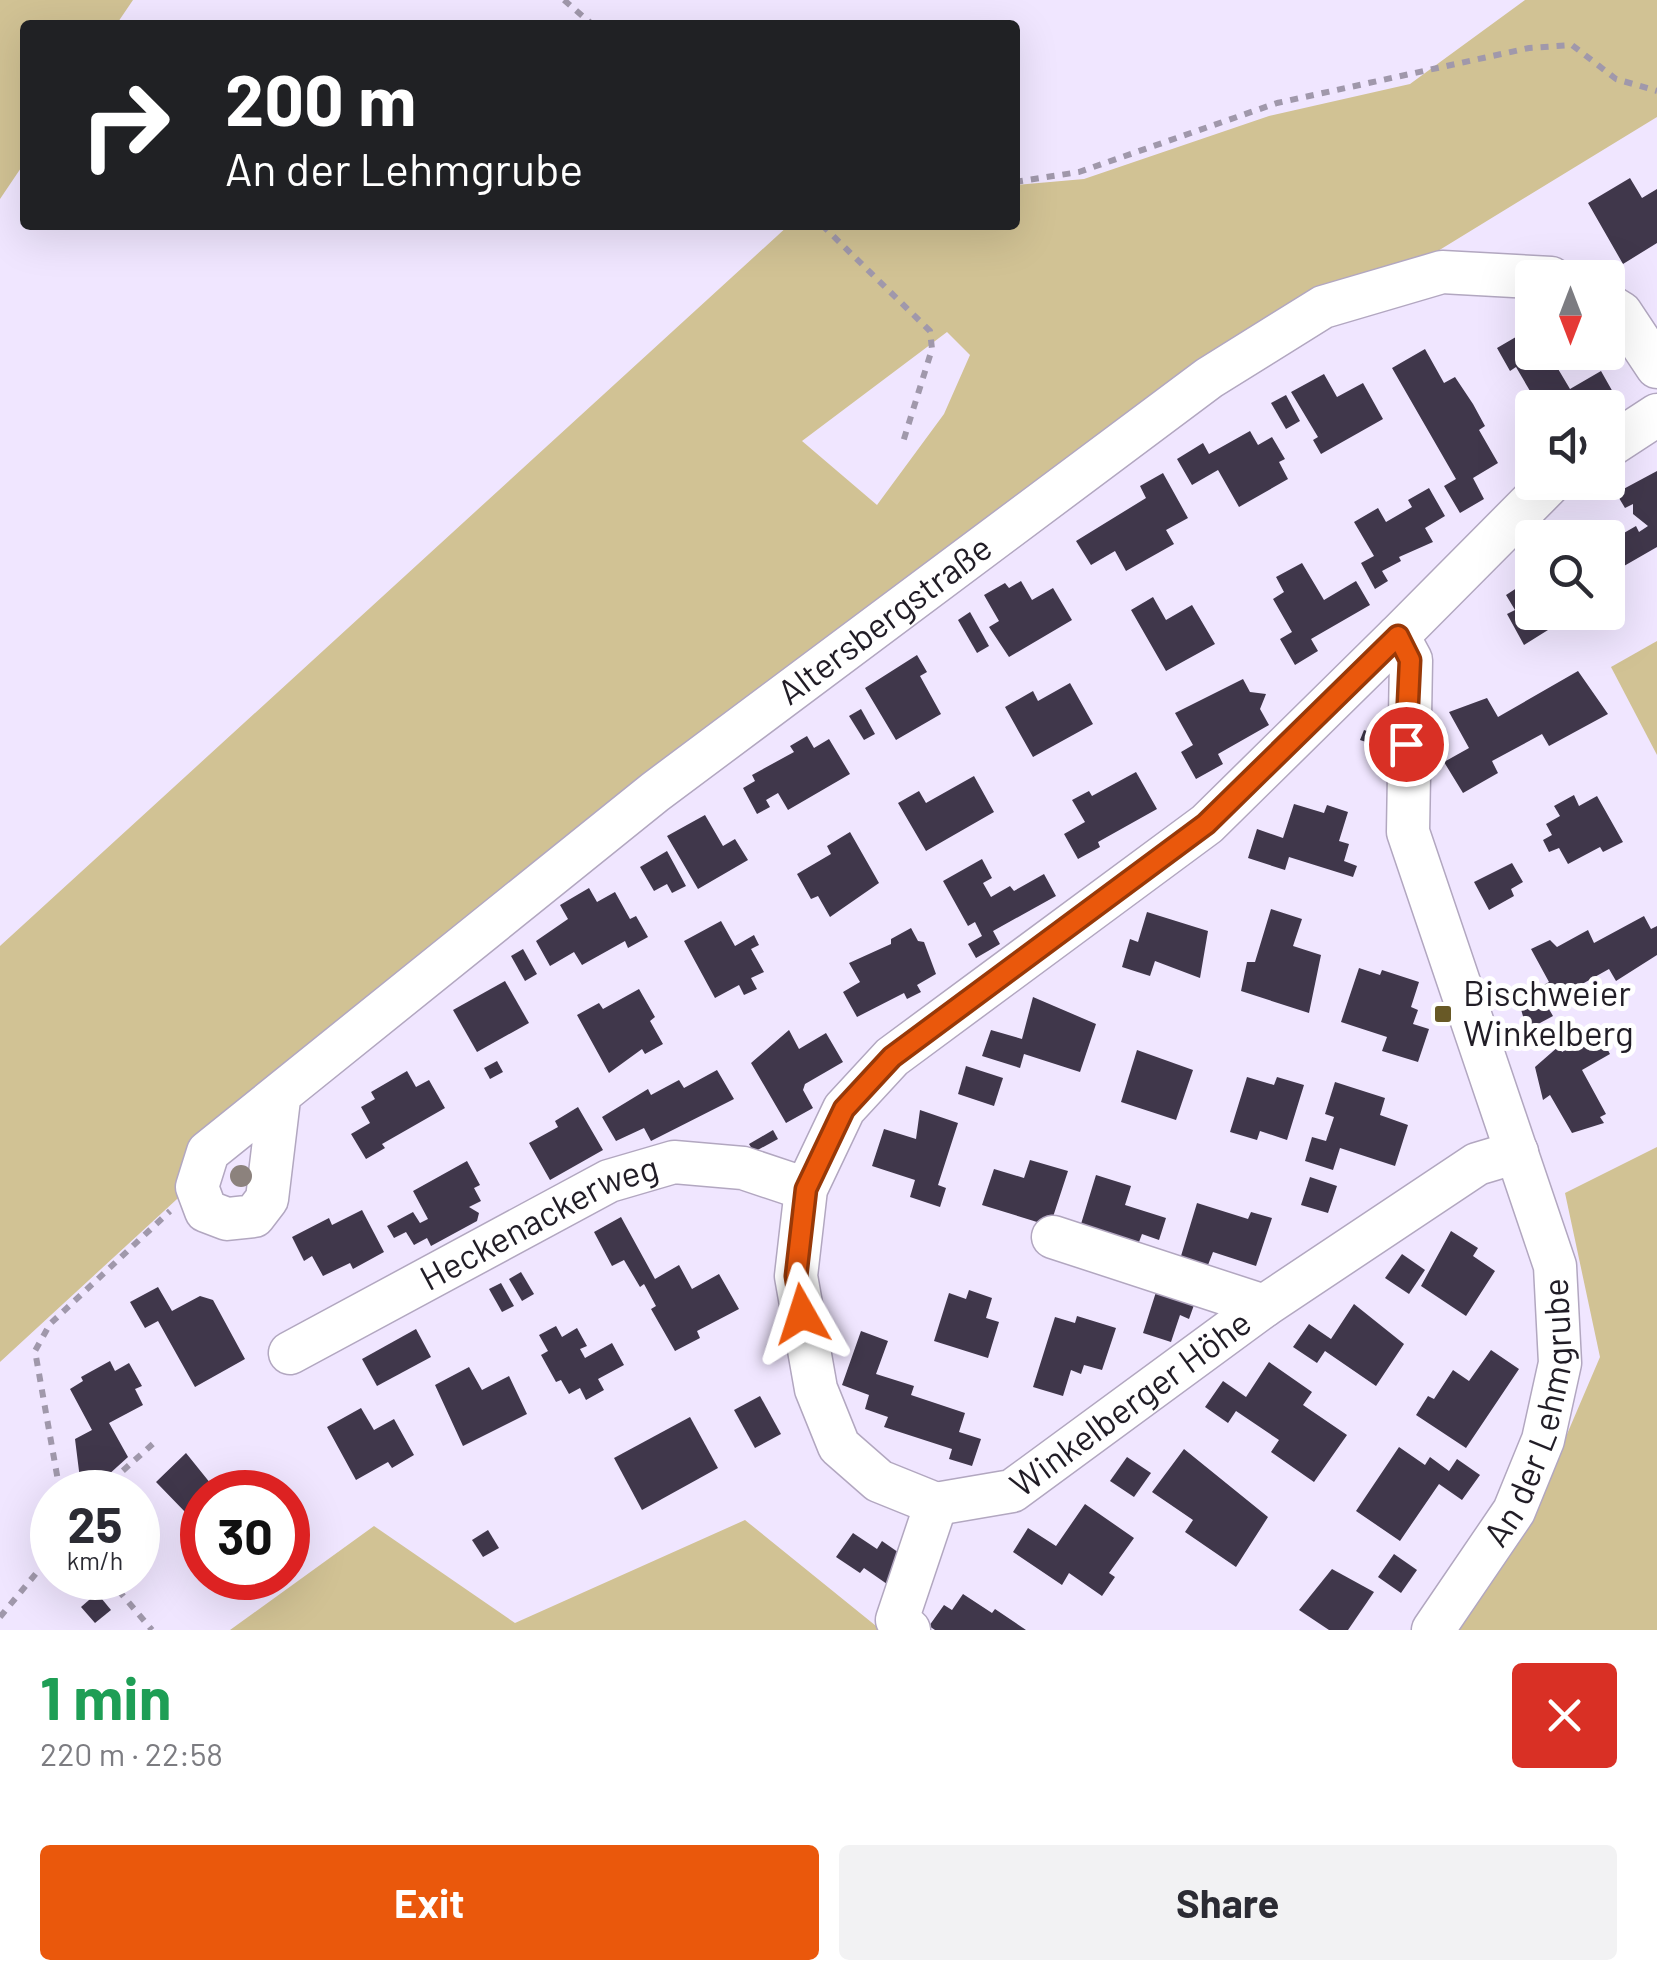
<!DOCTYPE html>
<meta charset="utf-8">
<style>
:root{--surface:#fff;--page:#f2f2f3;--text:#2b2b33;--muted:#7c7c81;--accent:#ea580c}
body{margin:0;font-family:Barlow,sans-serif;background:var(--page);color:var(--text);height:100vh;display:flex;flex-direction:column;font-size:38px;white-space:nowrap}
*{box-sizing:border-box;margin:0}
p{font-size:32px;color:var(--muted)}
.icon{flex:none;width:55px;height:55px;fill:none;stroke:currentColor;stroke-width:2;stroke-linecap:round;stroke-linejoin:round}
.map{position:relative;height:1630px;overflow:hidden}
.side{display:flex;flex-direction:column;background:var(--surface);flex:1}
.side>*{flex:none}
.top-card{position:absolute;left:20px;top:20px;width:1000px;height:210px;border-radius:10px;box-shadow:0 10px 40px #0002;background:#202124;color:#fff;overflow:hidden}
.needle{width:65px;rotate:180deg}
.buttons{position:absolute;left:1515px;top:260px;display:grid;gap:20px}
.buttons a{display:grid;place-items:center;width:110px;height:110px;border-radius:10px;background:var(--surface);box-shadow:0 10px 40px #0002;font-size:50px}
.speed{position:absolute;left:30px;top:1470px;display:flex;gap:20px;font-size:50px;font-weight:700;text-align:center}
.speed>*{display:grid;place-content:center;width:130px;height:130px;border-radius:50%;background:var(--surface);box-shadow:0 10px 40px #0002;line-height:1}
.speed small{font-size:25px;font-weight:400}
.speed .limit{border:15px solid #d22;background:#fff;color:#111}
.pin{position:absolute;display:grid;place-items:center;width:85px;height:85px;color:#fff;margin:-42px;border:5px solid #fff;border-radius:50%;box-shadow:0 2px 10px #0007}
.me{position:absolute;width:110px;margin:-55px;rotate:354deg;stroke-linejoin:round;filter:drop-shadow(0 0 8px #0008)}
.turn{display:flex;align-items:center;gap:35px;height:210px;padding:0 40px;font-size:45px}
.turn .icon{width:130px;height:130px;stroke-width:2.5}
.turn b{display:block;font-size:70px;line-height:85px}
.round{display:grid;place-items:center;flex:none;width:105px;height:105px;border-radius:10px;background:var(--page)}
.summary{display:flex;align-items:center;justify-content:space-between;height:170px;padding:0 40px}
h1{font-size:60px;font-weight:700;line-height:75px;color:#1e9e55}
.button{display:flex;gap:20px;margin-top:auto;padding:20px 40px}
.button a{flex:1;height:115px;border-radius:10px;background:var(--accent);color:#fff;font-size:40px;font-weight:700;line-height:115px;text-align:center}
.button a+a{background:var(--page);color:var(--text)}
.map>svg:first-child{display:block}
.green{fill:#d1c294;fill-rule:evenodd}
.building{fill:#40374b}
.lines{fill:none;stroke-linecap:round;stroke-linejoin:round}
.minor-casing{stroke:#b2a7c0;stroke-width:45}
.path{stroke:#a098ab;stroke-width:6;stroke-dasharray:8 8;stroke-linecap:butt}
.minor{stroke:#fff;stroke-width:42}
.tree{fill:#8c827d}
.route-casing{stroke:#983908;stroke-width:25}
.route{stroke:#ea580c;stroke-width:18}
.poi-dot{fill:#685926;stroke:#fff;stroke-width:4}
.labels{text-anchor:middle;stroke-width:10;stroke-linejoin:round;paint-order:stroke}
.street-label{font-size:35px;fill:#211d26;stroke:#fff}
.poi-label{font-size:35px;fill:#211d26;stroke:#fff;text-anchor:start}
</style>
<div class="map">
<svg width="1657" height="1630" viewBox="0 0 1657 1630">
<rect width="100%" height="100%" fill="#f0e6ff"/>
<g class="green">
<polygon points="0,0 133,0 116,25 25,25 25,162 0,199"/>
<path d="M1525,0h132v117l-260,159 -69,8 -1139,904 -189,174v-416l789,-721h226v-40l69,-6 185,-63 141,-32zM947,332l23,23 -26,59 -67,91 -75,-64z"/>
<polygon points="1657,641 1657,755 1611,667"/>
<polygon points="1657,1147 1657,1630 1456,1630 1529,1523 1600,1357 1565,1193"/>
<polygon points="745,1520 881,1630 230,1630 374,1526 515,1623"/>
</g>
<g class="building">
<polygon points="1630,178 1642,198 1657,189 1657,243 1623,264 1588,203"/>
<polygon points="1521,334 1534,357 1548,352 1570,389 1601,371 1614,394 1590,408 1540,408 1516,367 1510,371 1497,348"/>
<polygon points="1425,349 1444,383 1455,377 1473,404 1485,426 1479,430 1498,463 1473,478 1484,499 1460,513 1444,486 1456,479 1392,368"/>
<polygon points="1324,374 1337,397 1363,383 1383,419 1321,454 1313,440 1318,437 1291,392"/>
<polygon points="1286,395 1300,421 1286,429 1271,403"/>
<polygon points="1250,431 1258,445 1272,437 1285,459 1279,462 1288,479 1239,507 1218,470 1192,485 1177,459 1203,443 1209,454"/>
<polygon points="1657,471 1657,547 1624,566 1610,541 1636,526 1639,532 1648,526 1633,514 1633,504 1625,508 1616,493"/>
<polygon points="1163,473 1188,518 1166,530 1174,544 1126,571 1115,551 1091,565 1076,541 1146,498 1140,486"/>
<polygon points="1429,488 1445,516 1425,528 1433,542 1399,557 1401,561 1382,571 1388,581 1375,589 1361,563 1374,556 1354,522 1378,508 1386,522 1412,507 1408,500"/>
<polygon points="1302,563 1324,600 1356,581 1370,605 1311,639 1318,651 1295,665 1280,639 1292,632 1273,599 1284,592 1276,577"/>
<polygon points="1532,578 1532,612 1572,615 1524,645 1507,614 1515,610 1506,595"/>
<polygon points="1021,581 1032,600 1053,588 1072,620 1009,657 989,627 999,621 984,595 1005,583 1009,588"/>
<polygon points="1153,597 1166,620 1192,605 1215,644 1166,671 1131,610"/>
<polygon points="970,612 989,646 977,653 958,620"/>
<polygon points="917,655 927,672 920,676 941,714 896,740 865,688"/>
<polygon points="1578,671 1608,714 1549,746 1542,734 1492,761 1498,773 1463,793 1444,762 1469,748 1449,712 1487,698 1498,717"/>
<polygon points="1243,679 1250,692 1266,694 1260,709 1269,725 1218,754 1223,764 1196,779 1181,752 1193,745 1175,713"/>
<polygon points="1070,683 1093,724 1033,757 1005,707 1033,691 1038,701"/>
<polygon points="861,709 875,734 864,740 849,716"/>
<polygon points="1364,730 1390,739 1387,749 1360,740"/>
<polygon points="807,736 814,748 829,739 850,774 788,810 778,793 766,800 770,807 757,814 743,788 755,781 752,775 794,752 790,746"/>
<polygon points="1136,772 1157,809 1098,842 1100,847 1078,859 1064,834 1085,822 1072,800 1089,791 1092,796"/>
<polygon points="974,776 994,812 926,851 898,803 919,791 926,803"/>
<polygon points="1574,795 1579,806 1597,796 1623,842 1603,852 1600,847 1568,864 1559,848 1549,852 1543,840 1552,835 1546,824 1560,816 1554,806"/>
<polygon points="1294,804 1324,813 1327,805 1348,812 1339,841 1349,844 1344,861 1357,866 1353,877 1289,857 1285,870 1248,858 1257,829 1283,838"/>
<polygon points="705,815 723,846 735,839 748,860 698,889 667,836"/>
<polygon points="850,832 879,883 830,917 818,896 811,899 797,874 831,854 827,846"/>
<polygon points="667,851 686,886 672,893 667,884 654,891 640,867"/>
<polygon points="982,859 992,878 983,883 991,897 1010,886 1014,891 1044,874 1056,896 993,931 1000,944 976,958 968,944 982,936 975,922 968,926 943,881"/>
<polygon points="1512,863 1523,882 1511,889 1514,896 1489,910 1474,882"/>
<polygon points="589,888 597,902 615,892 630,919 636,916 648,937 628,948 625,941 582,965 574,952 550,966 536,941 568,919 560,905"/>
<polygon points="1271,909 1302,919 1293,946 1321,955 1309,1013 1241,991 1247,962 1255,962"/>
<polygon points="1147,912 1208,931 1200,978 1155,961 1150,976 1122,967 1130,939 1138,942"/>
<polygon points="1644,916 1651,929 1657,926 1657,955 1616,981 1609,969 1550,1002 1546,1004 1553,1016 1527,1030 1518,999 1549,982 1531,949 1550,940 1557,947 1588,930 1594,943"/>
<polygon points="721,921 735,946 754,935 759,945 751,949 764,972 751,978 757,989 744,995 739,985 715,998 684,941"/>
<polygon points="911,928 918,941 924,942 936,974 917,985 921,992 907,999 904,993 857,1017 843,992 860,982 849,963 891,944 891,939"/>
<polygon points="523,949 537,974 525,981 511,956"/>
<polygon points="1359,968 1380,975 1382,970 1419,982 1411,1007 1418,1010 1413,1024 1429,1029 1418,1062 1382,1051 1387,1037 1341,1022"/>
<polygon points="505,981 529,1023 477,1052 453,1010"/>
<polygon points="639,989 655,1017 650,1021 663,1044 645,1054 642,1049 609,1073 577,1015 599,1003 603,1009"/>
<polygon points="1033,997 1096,1024 1080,1072 1024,1054 1020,1068 982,1056 991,1030 1022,1039"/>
<polygon points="789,1030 799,1049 826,1033 843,1062 805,1084 803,1090 813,1108 786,1123 751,1063"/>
<polygon points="1598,1032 1610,1054 1582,1070 1606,1114 1600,1117 1604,1123 1572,1133 1550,1095 1543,1100 1535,1067 1559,1046 1562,1052"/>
<polygon points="1137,1050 1193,1070 1176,1120 1121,1102"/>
<polygon points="497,1061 503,1072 490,1079 484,1068"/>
<polygon points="966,1066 1003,1078 994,1106 958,1094"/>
<polygon points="717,1070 734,1099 651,1141 644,1128 616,1141 602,1117 648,1089 651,1095 679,1080 684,1088"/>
<polygon points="407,1071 416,1087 429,1080 445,1108 382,1144 385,1148 366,1159 351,1134 370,1123 361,1107 375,1099 371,1092"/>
<polygon points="1247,1077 1274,1085 1277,1077 1304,1085 1287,1140 1260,1131 1257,1140 1230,1132"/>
<polygon points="1335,1082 1385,1098 1380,1115 1408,1125 1395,1166 1340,1148 1333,1170 1305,1161 1312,1137 1326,1141 1334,1117 1325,1114"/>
<polygon points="578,1107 603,1150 550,1180 529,1143 558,1127 555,1121"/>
<polygon points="920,1110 958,1123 938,1185 946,1188 940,1207 910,1197 915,1180 872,1166 884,1129 916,1139"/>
<polygon points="773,1130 778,1139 754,1152 749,1144"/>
<polygon points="1030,1160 1068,1171 1050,1226 982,1205 994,1169 1024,1178"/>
<polygon points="467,1161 480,1185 474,1188 481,1201 469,1207 479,1213 477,1221 431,1246 427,1238 414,1245 406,1232 394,1238 387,1226 413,1212 420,1223 428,1219 413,1191"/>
<polygon points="1096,1175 1131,1186 1125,1205 1166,1218 1159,1240 1142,1234 1139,1242 1081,1224"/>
<polygon points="1310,1177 1337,1186 1328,1213 1301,1205"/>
<polygon points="1197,1203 1248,1219 1251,1212 1272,1218 1256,1266 1213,1252 1208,1265 1181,1256"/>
<polygon points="362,1210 384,1252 353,1269 350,1263 323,1276 312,1256 304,1261 292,1237 329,1218 332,1225"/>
<polygon points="621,1217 655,1279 679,1265 692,1289 719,1274 739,1309 697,1331 700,1338 675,1351 651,1309 656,1306 644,1284 640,1287 624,1260 612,1266 594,1232"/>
<polygon points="1451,1231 1478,1248 1473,1256 1495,1271 1466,1316 1421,1286"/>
<polygon points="1402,1254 1425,1270 1409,1294 1385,1278"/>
<polygon points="521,1272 534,1294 522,1301 509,1279"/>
<polygon points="501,1283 514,1306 502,1312 489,1289"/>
<polygon points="158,1287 172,1311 200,1296 213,1300 245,1359 195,1387 158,1321 145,1328 130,1302"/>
<polygon points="969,1290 992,1298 986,1318 999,1322 988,1358 934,1341 949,1293 966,1299"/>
<polygon points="1156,1292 1194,1305 1189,1319 1180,1315 1171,1342 1143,1333"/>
<polygon points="1354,1304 1404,1344 1376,1386 1325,1351 1317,1363 1293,1347 1309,1324 1331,1339"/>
<polygon points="1077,1316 1116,1328 1102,1370 1084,1365 1081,1374 1071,1370 1063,1396 1033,1387 1055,1317 1075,1323"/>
<polygon points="556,1326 562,1337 577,1328 587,1346 580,1349 585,1358 612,1343 624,1365 598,1379 604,1390 586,1400 580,1388 569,1394 561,1380 556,1382 541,1355 548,1351 539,1335"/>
<polygon points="416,1329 431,1357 377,1386 362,1359"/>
<polygon points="861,1331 888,1341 876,1374 914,1386 911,1395 965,1413 959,1432 981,1439 972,1466 949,1459 952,1449 884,1427 888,1417 865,1409 869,1395 842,1385"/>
<polygon points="1491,1350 1519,1369 1466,1448 1416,1415 1428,1396 1434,1399 1453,1370 1469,1381"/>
<polygon points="110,1361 115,1371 129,1363 142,1386 135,1389 143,1405 109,1423 128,1457 96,1486 80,1479 75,1439 92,1430 70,1389 83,1381 81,1377"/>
<polygon points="1269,1362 1312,1392 1303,1405 1347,1435 1314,1482 1271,1452 1279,1440 1236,1411 1228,1423 1205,1407 1223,1381 1246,1397"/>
<polygon points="469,1367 482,1390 509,1376 527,1414 463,1446 435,1385"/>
<polygon points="760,1396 781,1434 755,1448 734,1410"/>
<polygon points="361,1408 374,1430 394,1419 414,1455 392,1468 388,1462 356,1480 327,1427"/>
<polygon points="690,1417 718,1468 642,1510 614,1458"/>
<polygon points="1399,1447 1425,1465 1430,1457 1449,1471 1457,1459 1480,1475 1462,1500 1439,1484 1400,1541 1356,1511"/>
<polygon points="1184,1449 1268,1517 1236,1567 1185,1532 1193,1520 1152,1492"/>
<polygon points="186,1453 215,1489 202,1492 202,1501 188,1515 156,1482"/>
<polygon points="1127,1457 1151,1473 1134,1497 1110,1481"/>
<polygon points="1085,1504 1134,1538 1109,1573 1115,1577 1102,1596 1069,1573 1062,1585 1013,1552 1028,1528 1056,1546"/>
<polygon points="488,1530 499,1548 483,1557 472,1540"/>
<polygon points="853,1533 877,1549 882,1541 905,1557 887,1584 864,1568 860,1573 836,1557"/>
<polygon points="1394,1554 1417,1570 1401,1593 1378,1577"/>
<polygon points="1332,1569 1374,1592 1348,1630 1329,1630 1299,1610"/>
<polygon points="97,1593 111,1610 95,1623 81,1607"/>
<polygon points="963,1594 992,1613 995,1609 1026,1630 935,1630 929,1626 944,1605 952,1610"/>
</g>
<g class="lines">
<g class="minor-casing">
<g id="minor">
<polyline points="1608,305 1621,313 1657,367"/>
<polyline points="1608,447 1657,415"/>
<path id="s1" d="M1398,636l-191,188 -315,233 -48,52 -38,80 -10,87 20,113 23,57 40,35 57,23 76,-13 252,-185 213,-142 40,-12"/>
<path id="s2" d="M279,1099l-12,100 -13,17 -27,3 -21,-8 -9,-24 11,-35 447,-360 554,-414 114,-71 119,-35 109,6"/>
<polyline points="1053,1237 1264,1306"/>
<path id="s3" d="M290,1353l319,-172 65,-19 69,6 63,21"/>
<polyline points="909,1630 897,1620 936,1504"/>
<path id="s4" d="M1433,1630l81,-119 29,-71 17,-77 -5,-97 -147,-434 3,-172 -13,-24 153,-154"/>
</g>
</g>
<g class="path">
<polyline points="564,0 593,25"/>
<polyline points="1015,182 1079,172 1277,103 1529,48 1572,45 1616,79 1657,91"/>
<polyline points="822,225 930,331 932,349 903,442"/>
<polyline points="60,1492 35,1351 50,1324 170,1211"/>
<polyline points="99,1492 155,1442"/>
<polyline points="108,1578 152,1630"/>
<polyline points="0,1617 52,1554"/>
</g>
<use href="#minor" class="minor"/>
</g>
<circle class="tree" cx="241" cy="1176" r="11"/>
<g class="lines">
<g class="route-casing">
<polyline id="route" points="802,1314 796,1276 806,1189 844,1109 892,1057 1206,824 1398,636 1410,660 1406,744"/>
</g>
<use href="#route" class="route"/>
</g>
<rect class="poi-dot" x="1433" y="1004" width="20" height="20" rx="5"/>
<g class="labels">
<g class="street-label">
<text dy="12" stroke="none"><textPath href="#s2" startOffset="1095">Altersbergstraße</textPath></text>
<text dy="12" stroke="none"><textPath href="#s3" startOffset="282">Heckenackerweg</textPath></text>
<text dy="12" stroke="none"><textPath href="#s1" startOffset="1422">Winkelberger Höhe</textPath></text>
<text dy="12" stroke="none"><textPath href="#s4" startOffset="245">An der Lehmgrube</textPath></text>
</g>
<g class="poi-label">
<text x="1463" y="1006">Bischweier<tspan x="1463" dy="40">Winkelberg</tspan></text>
</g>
</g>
</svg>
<div class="buttons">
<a><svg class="needle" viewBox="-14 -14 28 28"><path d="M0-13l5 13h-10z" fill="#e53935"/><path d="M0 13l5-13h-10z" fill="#7c7c81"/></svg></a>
<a><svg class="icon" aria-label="sound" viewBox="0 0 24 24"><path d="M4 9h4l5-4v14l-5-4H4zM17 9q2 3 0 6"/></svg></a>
<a><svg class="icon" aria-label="search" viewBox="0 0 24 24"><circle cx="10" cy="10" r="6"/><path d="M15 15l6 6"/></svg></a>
</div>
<div class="speed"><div>25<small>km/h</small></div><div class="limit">30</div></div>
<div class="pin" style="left:1406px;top:744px;background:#d93025"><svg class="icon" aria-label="arrive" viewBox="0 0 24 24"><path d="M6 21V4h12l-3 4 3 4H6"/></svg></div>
<svg class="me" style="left:802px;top:1314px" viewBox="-20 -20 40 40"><path d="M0-17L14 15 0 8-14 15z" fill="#ea580c" stroke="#fff" stroke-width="4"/></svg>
<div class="top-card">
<div class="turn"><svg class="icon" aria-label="right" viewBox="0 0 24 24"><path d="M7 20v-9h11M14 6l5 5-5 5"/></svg><div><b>200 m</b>An der Lehmgrube</div></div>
</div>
</div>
<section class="side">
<div class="summary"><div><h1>1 min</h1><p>220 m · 22:58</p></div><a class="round" style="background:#d93025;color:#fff"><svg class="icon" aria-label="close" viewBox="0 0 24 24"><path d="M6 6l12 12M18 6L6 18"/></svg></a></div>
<div class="button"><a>Exit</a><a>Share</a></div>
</section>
